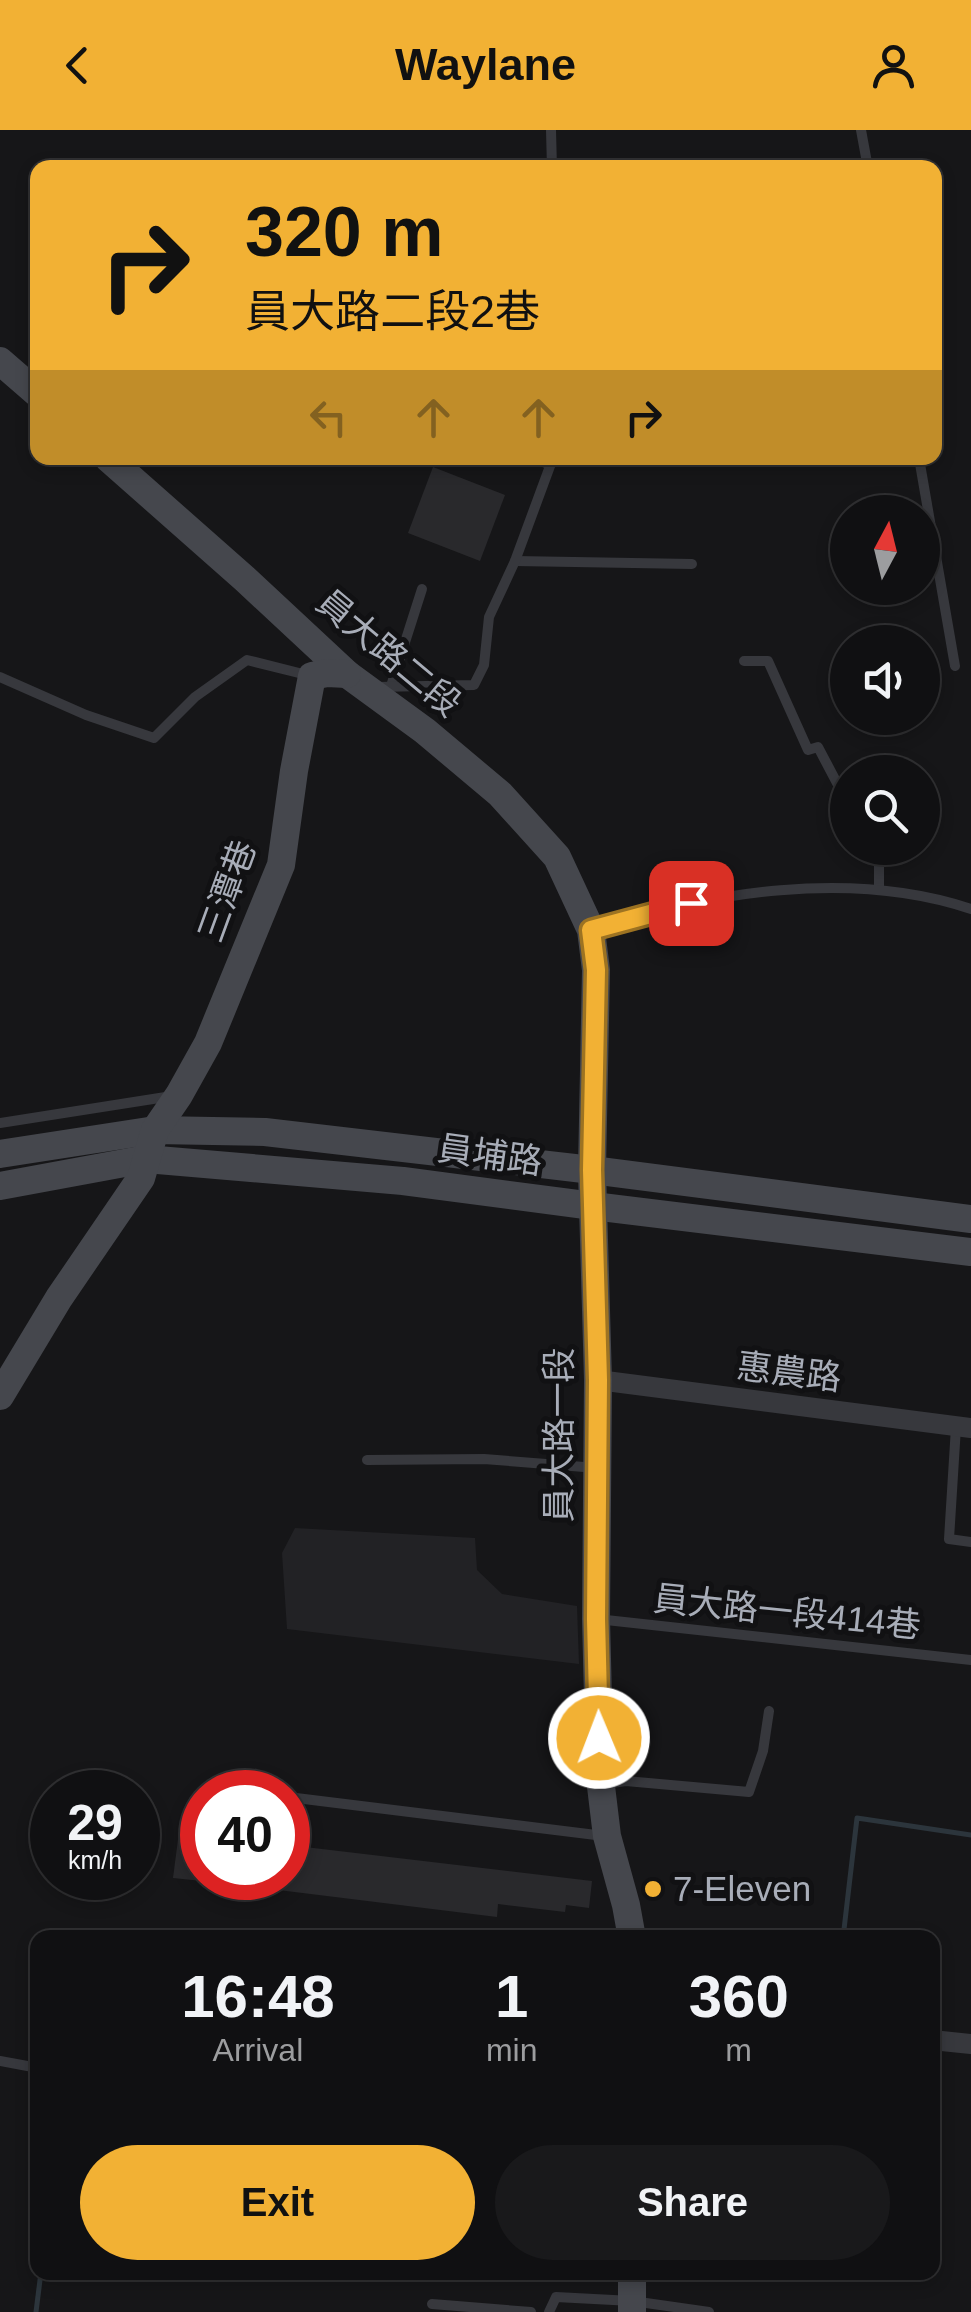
<!DOCTYPE html>
<meta charset="utf-8">
<style>
:root{--surface:#101012;--page:#19191b;--text:#f1f3f6;--muted:#9c9d9f;--line:#303032;--accent:#f2b134}
body{margin:0;font-family:Arial,"Noto Sans TC",sans-serif;background:var(--page);color:var(--text);height:100vh;display:flex;flex-direction:column;font-size:38px;white-space:nowrap}
*{box-sizing:border-box;margin:0}
p{font-size:32px;color:var(--muted)}
.icon{flex:none;width:55px;height:55px;fill:none;stroke:currentColor;stroke-width:2;stroke-linecap:round;stroke-linejoin:round}
.map{position:relative;flex:1;overflow:hidden}
.side{position:absolute;left:30px;top:1800px;width:910px;height:350px;display:flex;flex-direction:column;background:var(--surface);border-radius:20px;box-shadow:0 5px 15px #0003,0 0 0 2px var(--line)}
.side>*{flex:none}
.guide{position:absolute;left:30px;top:30px;width:912px;height:305px;border-radius:20px;box-shadow:0 5px 15px #0003,0 0 0 2px var(--line);background:#f2b134;color:#111;overflow:hidden}
.needle{width:65px;rotate:7deg}
.fabs{position:absolute;left:830px;top:365px;display:grid;gap:20px}
.fabs a{display:grid;place-items:center;width:110px;height:110px;border-radius:50%;background:var(--surface);box-shadow:0 5px 15px #0003,0 0 0 2px var(--line);font-size:50px}
.speed{position:absolute;left:30px;top:1640px;display:flex;gap:20px;font-size:50px;font-weight:700;text-align:center}
.speed>*{display:grid;place-content:center;width:130px;height:130px;border-radius:50%;background:var(--surface);box-shadow:0 5px 15px #0003,0 0 0 2px var(--line);line-height:1}
.speed small{font-size:25px;font-weight:400}
.speed .limit{border:15px solid #d22;background:#fff;color:#111}
.pin{position:absolute;display:grid;place-items:center;width:85px;height:85px;color:#fff;margin:-42px;border-radius:20px;box-shadow:0 5px 15px #0006}
.me{position:absolute;width:110px;margin:-55px;rotate:359deg;stroke-linejoin:round;filter:drop-shadow(0 0 8px #0008)}
.turn{display:flex;align-items:center;gap:35px;height:210px;padding:0 50px;font-size:45px}
.turn .icon{width:130px;height:130px;stroke-width:2.5}
.turn b{display:block;font-size:70px;line-height:85px}
.lanes{display:flex;align-items:center;height:95px;padding:0 50px;background:#0003;justify-content:center;gap:50px;direction:ltr}
.lanes .off{opacity:.35}
.eta{display:flex;justify-content:space-evenly;align-items:center;height:170px;text-align:center}
.eta b{font-size:60px;font-weight:600;line-height:70px}
.cta{display:flex;gap:20px;margin-top:auto;padding:20px 50px}
.cta a{flex:1;height:115px;border-radius:60px;background:var(--accent);color:#111;font-size:40px;font-weight:600;line-height:115px;text-align:center}
.cta a+a{background:var(--page);color:var(--text)}
header{display:flex;justify-content:space-between;align-items:center;height:130px;padding:0 50px;background:var(--accent);color:#111;font-size:45px;font-weight:600}
.map>svg:first-child{display:block}
.built{fill:#222225}
.lines{fill:none;stroke-linecap:round;stroke-linejoin:round}
.stream{stroke:#2c353c;stroke-width:5}
.building{fill:#29292c}
.lane{stroke:#37383d;stroke-width:10}
.street{stroke:#37383d;stroke-width:20}
.secondary{stroke:#45474d;stroke-width:28}
.route-casing{stroke:#9d7322;stroke-width:25}
.route{stroke:#f2b134;stroke-width:18}
.poi-dot{fill:#f2b134;stroke:#111113;stroke-width:4}
.labels{text-anchor:middle;stroke-width:10;stroke-linejoin:round;paint-order:stroke}
.street-label{font-size:35px;fill:#a8adb8;stroke:#111113}
.poi-label{font-size:35px;fill:#a8adb8;stroke:#111113;text-anchor:start}
</style>
<header><svg class="icon" aria-label="back" viewBox="0 0 24 24"><path d="M15 5l-7 7 7 7"/></svg>Waylane<svg class="icon" aria-label="person" viewBox="0 0 24 24"><circle cx="12" cy="8" r="4"/><path d="M4 21q1-7 8-7t8 7"/></svg></header>
<div class="map">
<svg width="971" height="2182" viewBox="0 0 971 2182">
<rect width="100%" height="100%" fill="#161618"/>
<polygon class="built" points="295,1398 475,1408 477,1440 502,1464 577,1476 579,1534 287,1499 282,1423"/>
<g class="lines">
<g class="stream">
<polyline points="843,1808 857,1688 971,1705"/>
<polyline points="36,2182 41,2142"/>
</g>
</g>
<g class="building">
<polygon points="433,337 505,365 480,431 408,403"/>
<polygon points="179,1702 202,1704 202,1751 173,1748"/>
<polygon points="288,1715 592,1751 589,1778 566,1775 565,1782 498,1774 497,1787 246,1756 246,1748 288,1748"/>
</g>
<g class="lines">
<g class="lane">
<polyline points="551,0 552,38"/>
<polyline points="861,0 868,38"/>
<polyline points="534,328 550,335"/>
<polyline points="919,328 955,536"/>
<polyline points="515,431 692,434"/>
<polyline points="744,531 768,531 808,620 818,617 848,674"/>
<polyline points="0,547 86,585 154,608 195,567 247,530 311,546"/>
<polyline points="391,556 422,459"/>
<polyline points="377,557 474,555 484,535 489,487 515,431 553,328"/>
<polyline points="873,718 879,735 879,760"/>
<path d="M592,800c117,-38 259,-61 379,-21"/>
<polyline points="0,993 172,966"/>
<polyline points="956,1297 949,1409 971,1412"/>
<polyline points="367,1330 484,1329 597,1338"/>
<polyline points="597,1489 971,1530"/>
<polyline points="604,1654 626,1651 749,1662 763,1621 769,1581"/>
<polyline points="239,1661 253,1662"/>
<polyline points="288,1667 604,1706"/>
<polyline points="0,1931 38,1938"/>
<polyline points="432,2174 531,2182"/>
<polyline points="549,2182 556,2167 632,2171 709,2182"/>
</g>
<g class="street">
<polyline points="598,1250 971,1298"/>
<polyline points="932,1910 971,1914"/>
</g>
<g class="secondary">
<polyline points="0,231 38,264"/>
<polyline points="108,328 245,449 347,544 425,601 500,664 557,727 591,800 596,840 592,1040 598,1250 596,1489 600,1648 607,1706 626,1775 632,1808"/>
<polyline points="0,1024 155,1000 265,1002 592,1040 971,1089"/>
<polyline points="0,1056 146,1029 403,1051 593,1076 971,1122"/>
<polyline points="0,1266 59,1168 141,1048 155,1000 179,965 208,913 281,735 294,641 312,546 327,543 347,544"/>
<polyline points="632,2182 632,2142"/>
</g>
</g>
<g class="lines">
<g class="route-casing">
<polyline id="route" points="599,1608 596,1489 598,1250 592,1040 596,840 591,800 691,773"/>
</g>
<use href="#route" class="route"/>
</g>
<circle class="poi-dot" cx="653" cy="1759" r="10"/>
<g class="labels">
<g class="street-label">
<text transform="translate(389 523) rotate(40)" y="12">員大路二段</text>
<text transform="translate(227 761) rotate(-70)" y="12">三潭巷</text>
<text transform="translate(490 1025) rotate(8)" y="12">員埔路</text>
<text transform="translate(789 1242) rotate(7)" y="12">惠農路</text>
<text transform="translate(559 1305) rotate(-90)" y="12">員大路一段</text>
<text transform="translate(787 1482) rotate(6)" y="12">員大路一段414巷</text>
</g>
<g class="poi-label">
<text x="673" y="1771">7-Eleven</text>
</g>
</g>
</svg>
<div class="fabs">
<a><svg class="needle" viewBox="-14 -14 28 28"><path d="M0-13l5 13h-10z" fill="#e53935"/><path d="M0 13l5-13h-10z" fill="#9c9d9f"/></svg></a>
<a><svg class="icon" aria-label="sound" viewBox="0 0 24 24"><path d="M4 9h4l5-4v14l-5-4H4zM17 9q2 3 0 6"/></svg></a>
<a><svg class="icon" aria-label="search" viewBox="0 0 24 24"><circle cx="10" cy="10" r="6"/><path d="M15 15l6 6"/></svg></a>
</div>
<div class="speed"><div>29<small>km/h</small></div><div class="limit">40</div></div>
<div class="pin" style="left:691px;top:773px;background:#d93025"><svg class="icon" aria-label="arrive" viewBox="0 0 24 24"><path d="M6 21V4h12l-3 4 3 4H6"/></svg></div>
<svg class="me" style="left:599px;top:1608px" viewBox="-20 -20 40 40"><circle r="17" fill="#f2b134" stroke="#fff" stroke-width="3"/><path d="M0-11L8 9 0 5-8 9z" fill="#fff"/></svg>
<div class="guide">
<div class="turn"><svg class="icon" aria-label="right" viewBox="0 0 24 24"><path d="M7 20v-9h11M14 6l5 5-5 5"/></svg><div><b>320 m</b>員大路二段2巷</div></div>
<div class="lanes"><svg class="icon off" aria-label="left" viewBox="0 0 24 24"><path d="M17 20v-9H6M10 6l-5 5 5 5"/></svg><svg class="icon off" aria-label="ahead" viewBox="0 0 24 24"><path d="M12 20V5M6 11l6-6 6 6"/></svg><svg class="icon off" aria-label="ahead" viewBox="0 0 24 24"><path d="M12 20V5M6 11l6-6 6 6"/></svg><svg class="icon" aria-label="right" viewBox="0 0 24 24"><path d="M7 20v-9h11M14 6l5 5-5 5"/></svg></div>
</div>
<section class="side">
<div class="eta">
<div><b>16:48</b><p>Arrival</p></div>
<div><b>1</b><p>min</p></div>
<div><b>360</b><p>m</p></div>
</div>
<div class="cta"><a>Exit</a><a>Share</a></div>
</section>
</div>
